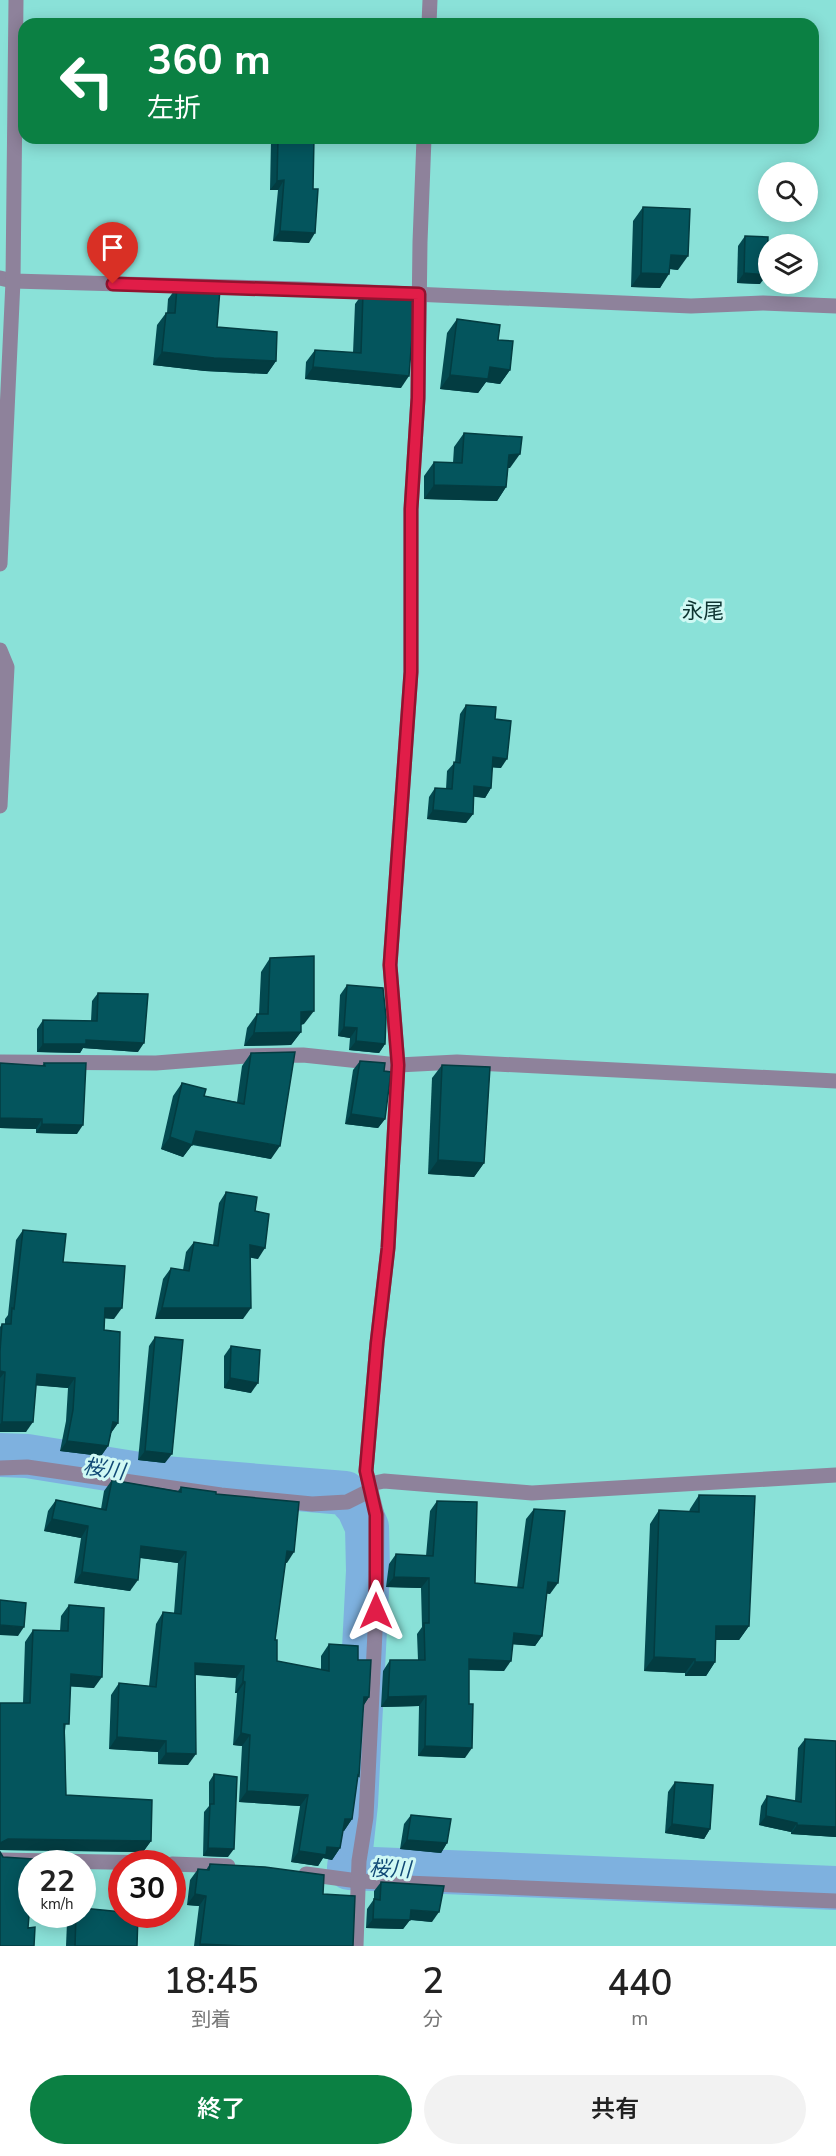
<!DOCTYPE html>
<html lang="ja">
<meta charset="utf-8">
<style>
:root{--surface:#fff;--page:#f2f2f2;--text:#222;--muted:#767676;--accent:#0b8043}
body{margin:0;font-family:"Nunito Sans","Noto Sans JP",sans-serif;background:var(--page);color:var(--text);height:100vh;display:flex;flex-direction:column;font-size:22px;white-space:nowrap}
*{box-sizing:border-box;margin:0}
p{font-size:20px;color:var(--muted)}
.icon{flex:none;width:33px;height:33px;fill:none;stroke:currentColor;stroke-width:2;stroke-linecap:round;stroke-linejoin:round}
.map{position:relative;height:1946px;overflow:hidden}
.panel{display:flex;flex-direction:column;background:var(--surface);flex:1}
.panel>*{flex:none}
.hud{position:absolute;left:18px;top:18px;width:801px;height:126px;border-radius:18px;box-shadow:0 3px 15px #0003;background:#0b8043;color:#fff;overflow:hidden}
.fabs{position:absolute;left:758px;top:162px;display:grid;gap:12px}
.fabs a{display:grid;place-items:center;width:60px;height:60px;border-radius:50%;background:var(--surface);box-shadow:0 3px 15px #0003;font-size:30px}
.speed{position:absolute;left:18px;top:1850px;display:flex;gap:12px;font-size:30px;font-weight:700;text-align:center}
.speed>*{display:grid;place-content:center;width:78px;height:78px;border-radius:50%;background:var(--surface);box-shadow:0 3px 15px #0003;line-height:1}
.speed small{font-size:15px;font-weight:400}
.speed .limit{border:9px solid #d22;background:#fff;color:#111}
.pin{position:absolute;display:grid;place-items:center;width:51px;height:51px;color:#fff;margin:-62px -26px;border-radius:50% 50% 50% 0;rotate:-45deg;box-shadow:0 0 6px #0007}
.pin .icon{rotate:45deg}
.me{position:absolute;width:66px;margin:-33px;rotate:0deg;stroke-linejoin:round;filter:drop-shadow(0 0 4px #0008)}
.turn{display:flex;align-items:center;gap:21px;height:126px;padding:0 30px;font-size:27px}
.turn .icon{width:78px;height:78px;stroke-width:2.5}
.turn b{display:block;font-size:42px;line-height:51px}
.eta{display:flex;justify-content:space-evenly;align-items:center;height:102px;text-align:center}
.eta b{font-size:36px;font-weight:600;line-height:42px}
.cta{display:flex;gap:12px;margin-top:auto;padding:12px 30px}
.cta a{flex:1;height:69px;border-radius:36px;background:var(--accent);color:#fff;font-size:24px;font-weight:600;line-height:69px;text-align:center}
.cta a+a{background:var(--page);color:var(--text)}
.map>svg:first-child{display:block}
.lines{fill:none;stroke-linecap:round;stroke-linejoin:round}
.river{stroke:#7eb1df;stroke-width:44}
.minor{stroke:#8e829b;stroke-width:15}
.wall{fill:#034950}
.shaded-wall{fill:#033c41}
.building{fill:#04555d;stroke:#033c41;stroke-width:1.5}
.route-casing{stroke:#92132f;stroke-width:15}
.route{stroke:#e11d48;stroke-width:10}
.labels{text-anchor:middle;stroke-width:6;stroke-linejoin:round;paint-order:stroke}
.neighbourhood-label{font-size:21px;fill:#0e3431;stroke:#d0f9f4}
.water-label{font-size:21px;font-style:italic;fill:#114a76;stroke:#d0f9f4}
</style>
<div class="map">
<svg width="836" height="1946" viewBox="0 0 836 1946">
<rect width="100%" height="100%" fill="#8ae1d8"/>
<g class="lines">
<polyline class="river" points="0,1455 27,1456 164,1478 345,1493 358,1507 367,1527 368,1571 356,1804 349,1868 836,1888"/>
<g class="minor">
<polyline points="429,24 430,0"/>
<polyline points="0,278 13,281 299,289 691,306 763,303 836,306"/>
<polyline points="0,564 13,281 16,0"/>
<polyline points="0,650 7,667 0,806"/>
<polyline points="0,1062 156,1063 246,1056 303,1055 398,1065 457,1062 836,1081"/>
<polyline points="0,1468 27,1467 221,1495 312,1504 347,1502 371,1490"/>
<polyline points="370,1484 384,1481 532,1493 836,1475"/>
<polyline points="0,1860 160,1863"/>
<polyline points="172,1864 228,1866"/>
<polyline points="306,1874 358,1881 836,1901"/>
<polyline points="356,1946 359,1861 366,1817 376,1611 377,1515 366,1471 377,1343 388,1248 398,1065 390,965 411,672 411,509 418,398 420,242 424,138"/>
</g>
</g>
<g class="wall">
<polygon points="273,138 314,138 309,243 273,241 278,190 270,190 271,140"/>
<polygon points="643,207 678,270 670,269 660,288 631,287 633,221"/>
<polygon points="745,236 760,284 737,283 738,246"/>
<polygon points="177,287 217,327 276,361 267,374 205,371 153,365 157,325 166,313 167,313 168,299"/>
<polygon points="363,293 401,388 305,379 306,362 315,350 353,353 355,304"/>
<polygon points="457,319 498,340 510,370 500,384 486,382 478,393 440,389 447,333"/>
<polygon points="464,433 510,468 508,468 506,487 497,501 424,499 424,476 434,462 453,463 454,447"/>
<polygon points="466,705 495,719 501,768 492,767 491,788 485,798 473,796 473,814 466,823 427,819 429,797 435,788 446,789 447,771 455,762 460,714"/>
<polygon points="270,958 304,1024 301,1025 301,1032 291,1045 244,1046 247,1028 257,1014 259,1014 261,972"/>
<polygon points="347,985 385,1044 379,1053 349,1050 350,1038 338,1036 340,995"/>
<polygon points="98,993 138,1052 83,1048 80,1053 37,1052 37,1029 43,1020 91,1021 92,1001"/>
<polygon points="251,1053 271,1159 192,1145 183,1157 161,1149 173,1096 182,1083 204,1096 237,1102 242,1066"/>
<polygon points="360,1061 385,1119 378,1128 345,1124 353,1070"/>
<polygon points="0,1063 42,1066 44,1063 77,1134 36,1133 36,1129 0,1128"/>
<polygon points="442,1065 484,1163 474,1177 428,1174 432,1078"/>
<polygon points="226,1192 255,1211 258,1259 250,1257 243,1319 155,1319 163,1279 171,1268 183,1270 186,1252 194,1242 213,1245 219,1203"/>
<polygon points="23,1230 63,1262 114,1319 105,1318 104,1330 118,1423 111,1433 108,1446 101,1456 60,1451 66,1421 68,1388 36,1385 26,1432 0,1432 0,1327 2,1324 5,1324 5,1319 8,1315 16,1240"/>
<polygon points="155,1337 165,1463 138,1460 149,1346"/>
<polygon points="231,1346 251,1393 224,1388 224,1356"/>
<polygon points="112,1480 178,1491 181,1487 216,1494 287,1563 285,1563 275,1640 277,1661 321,1670 321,1656 329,1644 358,1660 369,1697 363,1706 359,1776 357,1779 352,1819 344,1831 343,1830 340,1848 332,1860 323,1858 318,1866 291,1862 300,1806 239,1802 242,1746 233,1745 237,1693 235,1693 236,1678 195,1675 188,1765 158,1764 158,1752 109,1749 111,1695 119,1683 149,1686 156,1624 163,1612 174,1613 178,1563 140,1558 130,1591 74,1583 81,1538 44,1531 48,1511 56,1500 101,1509 104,1491"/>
<polygon points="699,1495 749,1626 739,1640 716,1640 715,1662 706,1676 685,1676 685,1673 644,1671 650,1524 659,1510 689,1512 690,1509"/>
<polygon points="437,1501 475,1583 517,1588 526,1519 534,1509 550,1594 547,1593 542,1636 535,1646 513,1644 504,1671 469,1670 465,1758 418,1756 419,1706 381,1707 383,1671 390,1660 418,1660 417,1634 422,1627 421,1588 386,1587 389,1564 396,1554 426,1556 430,1511"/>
<polygon points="69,1605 94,1688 70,1686 65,1731 66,1795 151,1841 143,1852 0,1850 23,1703 25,1642 33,1630 60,1631 61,1616"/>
<polygon points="805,1739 836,1741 836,1837 791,1834 791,1832 759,1825 761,1806 767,1796 795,1801 798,1748"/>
<polygon points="214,1774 228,1857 203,1856 204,1812 209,1806 209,1782"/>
<polygon points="675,1782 710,1829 704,1839 665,1833 668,1792"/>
<polygon points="411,1815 447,1843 441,1853 400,1849 404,1824"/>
<polygon points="210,1864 323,1894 353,1946 194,1946 199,1906 187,1905 190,1880 198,1869 206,1870"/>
<polygon points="381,1882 432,1922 410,1920 403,1929 366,1928 367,1909 374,1899 374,1891"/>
<polygon points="72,1914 82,1914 137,1946 66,1946 67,1922"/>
</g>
<g class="shaded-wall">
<polygon points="284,180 278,190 270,190 277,181"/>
<polygon points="280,231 315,233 309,243 273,241"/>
<polygon points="671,255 688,256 678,270 662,268"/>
<polygon points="641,273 669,274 660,288 631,287"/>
<polygon points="744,273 767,275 760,284 737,283"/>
<polygon points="162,352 276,361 267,374 205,371 153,365"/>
<polygon points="313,367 409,376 401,388 305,379"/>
<polygon points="490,367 510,370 500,384 486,382 478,393 440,389 450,375"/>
<polygon points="520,454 510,468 500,468 509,455"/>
<polygon points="434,485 506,487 497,501 424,499"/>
<polygon points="493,757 507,759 501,768 486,767"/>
<polygon points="474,786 491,788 485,798 467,796"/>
<polygon points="433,810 473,814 466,823 427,819"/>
<polygon points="314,1011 304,1024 291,1025 301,1012"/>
<polygon points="344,1027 357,1028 350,1038 338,1036"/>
<polygon points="301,1032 291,1045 244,1046 254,1033"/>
<polygon points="86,1040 144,1043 138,1052 83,1048 80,1053 37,1052 43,1044"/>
<polygon points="356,1041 385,1044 379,1053 349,1050"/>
<polygon points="351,1114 385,1119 378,1128 345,1124"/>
<polygon points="0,1118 42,1119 36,1129 0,1128"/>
<polygon points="42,1124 83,1125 77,1134 36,1133"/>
<polygon points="196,1131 280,1146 271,1159 192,1144 192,1145 183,1157 161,1149 170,1137"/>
<polygon points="438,1160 484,1163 474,1177 428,1174"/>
<polygon points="250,1245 265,1248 258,1259 242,1256"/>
<polygon points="105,1308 122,1308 114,1319 98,1318"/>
<polygon points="162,1308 251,1308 243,1319 155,1319"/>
<polygon points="0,1371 5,1372 0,1378"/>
<polygon points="37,1374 75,1378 68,1388 30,1385"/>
<polygon points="230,1378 258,1383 251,1393 224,1388"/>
<polygon points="2,1422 33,1422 26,1432 0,1432 0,1424"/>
<polygon points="113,1422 118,1423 111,1433"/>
<polygon points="67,1441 108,1446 101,1456 60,1451"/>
<polygon points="145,1451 172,1454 165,1463 138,1460"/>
<polygon points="52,1519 88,1526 81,1538 44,1531"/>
<polygon points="141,1546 186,1552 178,1563 134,1557"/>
<polygon points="287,1551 294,1552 287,1563 279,1562"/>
<polygon points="82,1572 138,1580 130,1591 74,1583"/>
<polygon points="394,1577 429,1578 421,1588 386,1587"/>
<polygon points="548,1582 558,1583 550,1594 541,1593"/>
<polygon points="0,1625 24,1627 18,1636 0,1635"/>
<polygon points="716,1626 749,1626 739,1640 707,1640"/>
<polygon points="514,1633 542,1636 535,1646 507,1644"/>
<polygon points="654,1657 695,1659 685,1673 644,1671"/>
<polygon points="469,1659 511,1661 504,1671 462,1669"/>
<polygon points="695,1662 715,1662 706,1676 685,1676"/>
<polygon points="195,1663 244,1666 236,1678 187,1674"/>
<polygon points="71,1674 102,1677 94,1688 63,1686"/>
<polygon points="243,1681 245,1682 237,1693 235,1693"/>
<polygon points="426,1696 419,1706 381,1707 388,1697"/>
<polygon points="364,1697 369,1697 362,1708"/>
<polygon points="241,1733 250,1735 242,1746 233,1745"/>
<polygon points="117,1737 166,1741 158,1752 109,1749"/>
<polygon points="425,1746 472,1748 465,1758 418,1756"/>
<polygon points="166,1753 196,1754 188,1765 158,1764"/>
<polygon points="247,1791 308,1795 300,1806 239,1802"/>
<polygon points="766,1816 797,1823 791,1832 759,1825"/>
<polygon points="345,1819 352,1819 344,1831 337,1830"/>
<polygon points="672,1824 710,1829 704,1839 665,1833"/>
<polygon points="797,1825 836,1827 836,1837 791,1834"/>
<polygon points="8,1839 151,1841 143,1852 0,1850 0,1843"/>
<polygon points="407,1840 447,1843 441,1853 400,1849"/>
<polygon points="327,1847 340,1848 332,1860 323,1858 318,1866 291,1862 299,1851"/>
<polygon points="208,1848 234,1849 228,1857 203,1856"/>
<polygon points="195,1894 206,1896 199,1906 187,1905"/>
<polygon points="411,1910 439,1912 432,1922 404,1919"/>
<polygon points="373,1919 410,1920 403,1929 366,1928"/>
<polygon points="200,1944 244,1946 199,1946"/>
</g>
<g class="building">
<polygon points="278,138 314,138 313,189 318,189 315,233 280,231 284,180 277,181"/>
<polygon points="643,207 690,209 688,256 671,255 669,274 641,273"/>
<polygon points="745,236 768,237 767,275 744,273"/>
<polygon points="177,287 220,289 217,327 277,332 276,361 214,358 162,352 166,313 175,313"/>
<polygon points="363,293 415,297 409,376 313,367 315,350 361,353"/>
<polygon points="457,319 500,325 498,340 513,341 510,370 490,367 488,379 450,375"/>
<polygon points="464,433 522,437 520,454 509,455 506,487 434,485 434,462 462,463"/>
<polygon points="466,705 496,707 495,719 511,721 507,759 493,757 491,788 474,786 473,814 433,810 435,788 452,789 454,762 460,763"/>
<polygon points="314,956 314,1011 301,1012 301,1032 254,1033 257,1014 268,1014 270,958"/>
<polygon points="347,985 383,988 386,1017 385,1044 356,1041 357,1028 344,1027"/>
<polygon points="98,993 148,994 144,1043 86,1040 86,1044 43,1044 43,1020 97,1021"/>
<polygon points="295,1052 280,1146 196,1131 192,1145 170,1137 182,1083 206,1089 204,1096 244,1104 251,1053"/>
<polygon points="360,1061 385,1063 384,1071 391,1072 385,1119 351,1114"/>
<polygon points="0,1063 45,1066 44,1063 86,1063 83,1125 42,1124 42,1119 0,1118"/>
<polygon points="442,1065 490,1067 484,1163 438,1160"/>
<polygon points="226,1192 257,1197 255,1211 269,1214 265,1248 250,1245 251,1308 162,1308 171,1268 189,1271 194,1242 218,1246"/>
<polygon points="23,1230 66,1234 63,1262 125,1266 122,1308 105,1308 104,1330 120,1332 118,1423 113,1422 108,1446 67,1441 73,1410 75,1378 37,1374 33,1422 2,1422 5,1372 0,1371 0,1351 2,1324 11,1324 12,1308 14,1309"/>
<polygon points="155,1337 183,1340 172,1454 145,1451"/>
<polygon points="231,1346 260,1350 258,1383 230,1378"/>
<polygon points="112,1480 181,1492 181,1487 216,1492 216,1494 299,1502 294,1552 287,1551 275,1640 277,1640 277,1661 329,1671 329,1644 358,1646 358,1660 371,1660 369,1697 364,1697 359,1776 358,1775 352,1819 345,1819 340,1848 327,1847 326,1855 299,1851 308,1795 247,1791 250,1735 241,1733 245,1682 243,1681 244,1666 195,1663 196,1754 166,1753 166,1741 117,1737 119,1683 156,1687 163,1612 181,1614 186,1552 141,1546 138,1580 82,1572 88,1526 52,1519 56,1500 106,1510"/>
<polygon points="699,1495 755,1496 749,1626 716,1626 715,1662 695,1662 695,1659 654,1657 659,1510 699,1512"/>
<polygon points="437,1501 477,1502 475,1583 523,1588 534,1509 565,1511 558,1583 548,1582 542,1636 514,1633 511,1661 469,1659 469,1704 473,1704 472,1748 425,1746 426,1696 388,1697 390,1660 425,1660 424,1623 429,1623 429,1578 394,1577 396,1554 433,1556"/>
<polygon points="0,1600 26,1603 24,1627 0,1625"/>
<polygon points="69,1605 104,1608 102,1677 71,1674 69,1724 64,1724 66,1795 152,1800 151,1841 8,1839 0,1843 0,1703 30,1703 33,1630 68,1631"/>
<polygon points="805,1739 836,1741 836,1827 797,1825 797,1823 766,1816 767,1796 801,1802"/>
<polygon points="214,1774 237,1777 234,1849 208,1848 210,1804 214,1804"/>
<polygon points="675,1782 713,1785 710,1829 672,1824"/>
<polygon points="411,1815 451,1819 447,1843 407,1840"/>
<polygon points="0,1852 3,1857 33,1859 33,1863 32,1863 32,1878 28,1928 35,1927 34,1946 0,1946"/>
<polygon points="210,1864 265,1867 324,1875 323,1894 355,1896 353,1946 244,1946 200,1944 206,1896 195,1894 198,1869 209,1870"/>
<polygon points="381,1882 444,1886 439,1912 411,1910 410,1920 373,1919 374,1899 380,1900"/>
<polygon points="82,1908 122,1912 122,1914 138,1914 137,1946 75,1946 76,1914 82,1914"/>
</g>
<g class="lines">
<g class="route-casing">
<polyline id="route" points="113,284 419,294 418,398 411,509 411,672 390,965 398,1065 388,1248 377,1343 366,1471 376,1515 376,1611"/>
</g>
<use href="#route" class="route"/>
</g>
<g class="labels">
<g class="neighbourhood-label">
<text x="703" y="618">永尾</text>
</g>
<g class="water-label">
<text transform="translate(104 1469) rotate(8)" y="7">桜川</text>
<text transform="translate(390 1869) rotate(2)" y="7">桜川</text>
</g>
</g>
</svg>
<div class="fabs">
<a><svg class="icon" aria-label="search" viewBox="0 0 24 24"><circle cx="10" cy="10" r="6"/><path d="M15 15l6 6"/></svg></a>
<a><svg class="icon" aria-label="layers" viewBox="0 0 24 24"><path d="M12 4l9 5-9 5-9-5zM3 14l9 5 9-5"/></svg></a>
</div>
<div class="speed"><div>22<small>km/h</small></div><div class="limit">30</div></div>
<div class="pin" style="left:113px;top:284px;background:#d93025"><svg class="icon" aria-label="arrive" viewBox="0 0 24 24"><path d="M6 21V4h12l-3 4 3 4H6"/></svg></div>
<svg class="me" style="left:376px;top:1611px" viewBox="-20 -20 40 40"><path d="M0-17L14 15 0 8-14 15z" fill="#e11d48" stroke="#fff" stroke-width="4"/></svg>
<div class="hud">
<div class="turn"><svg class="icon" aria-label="left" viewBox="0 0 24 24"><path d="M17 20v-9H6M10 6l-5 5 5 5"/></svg><div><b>360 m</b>左折</div></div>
</div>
</div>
<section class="panel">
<div class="eta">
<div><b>18:45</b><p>到着</p></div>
<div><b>2</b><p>分</p></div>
<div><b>440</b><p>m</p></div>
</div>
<div class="cta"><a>終了</a><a>共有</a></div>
</section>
